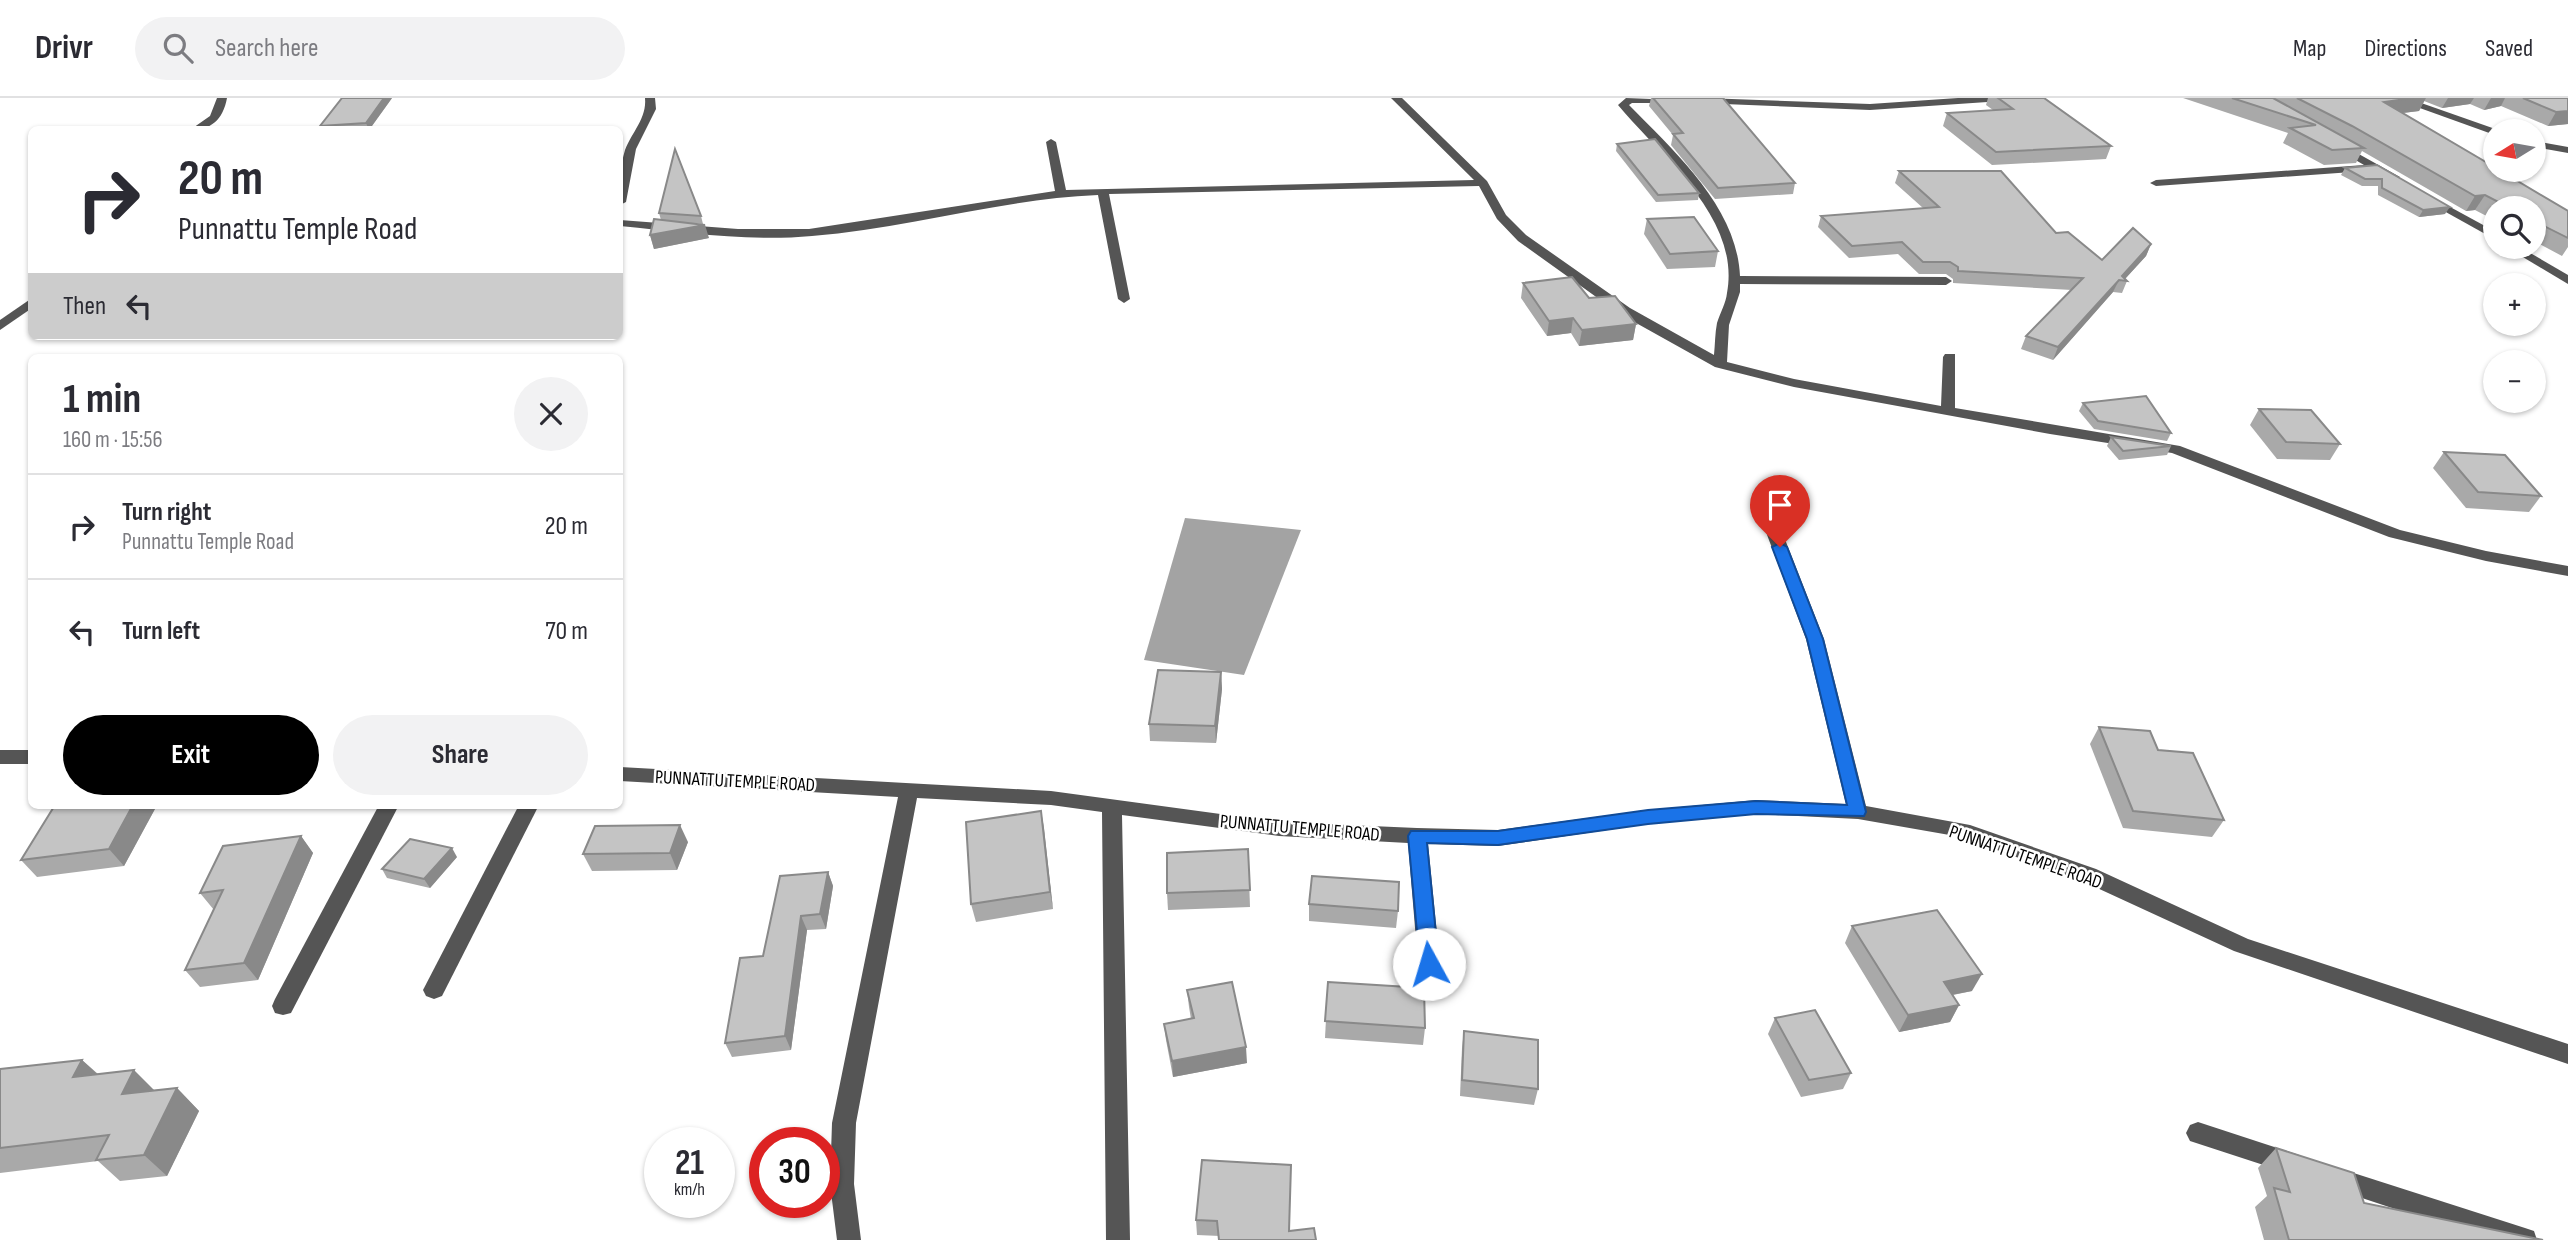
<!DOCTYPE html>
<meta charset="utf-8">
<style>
:root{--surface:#fff;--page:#f2f2f3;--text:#2b2b33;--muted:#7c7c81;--line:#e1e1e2;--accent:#000}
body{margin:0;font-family:"Sofia Sans Condensed",sans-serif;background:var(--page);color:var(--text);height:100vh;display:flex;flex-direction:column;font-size:26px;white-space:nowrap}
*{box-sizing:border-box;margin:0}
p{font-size:23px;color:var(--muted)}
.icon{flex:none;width:38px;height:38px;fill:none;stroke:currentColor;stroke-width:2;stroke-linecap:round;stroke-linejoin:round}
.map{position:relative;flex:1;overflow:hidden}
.panel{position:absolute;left:28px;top:256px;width:595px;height:455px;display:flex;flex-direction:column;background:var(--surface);border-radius:10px;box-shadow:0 2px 5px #0004}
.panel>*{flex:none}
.guide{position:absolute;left:28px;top:28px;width:595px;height:214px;border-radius:10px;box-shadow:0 2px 5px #0004;background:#fff;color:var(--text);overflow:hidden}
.needle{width:46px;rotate:259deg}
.fabs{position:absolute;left:2483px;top:21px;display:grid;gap:14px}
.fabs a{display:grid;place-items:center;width:63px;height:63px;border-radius:50%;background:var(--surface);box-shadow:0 2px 5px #0004;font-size:35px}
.speed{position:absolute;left:644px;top:1029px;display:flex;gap:14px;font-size:35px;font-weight:700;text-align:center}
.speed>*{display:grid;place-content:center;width:91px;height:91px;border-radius:50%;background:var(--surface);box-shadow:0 2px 5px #0004;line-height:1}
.speed small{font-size:18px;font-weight:400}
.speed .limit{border:10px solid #d22;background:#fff;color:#111}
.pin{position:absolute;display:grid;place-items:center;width:60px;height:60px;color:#fff;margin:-72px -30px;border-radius:50% 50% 50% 0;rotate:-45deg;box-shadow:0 0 7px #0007}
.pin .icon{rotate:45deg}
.me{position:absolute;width:77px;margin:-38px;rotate:354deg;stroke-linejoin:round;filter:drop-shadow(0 0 5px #0008)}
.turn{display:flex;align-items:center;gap:24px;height:147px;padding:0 35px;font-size:32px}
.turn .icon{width:91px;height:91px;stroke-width:2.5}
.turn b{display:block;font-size:49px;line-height:60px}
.then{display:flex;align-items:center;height:66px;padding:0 35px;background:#0003;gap:14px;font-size:26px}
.round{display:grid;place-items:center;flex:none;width:74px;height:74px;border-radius:37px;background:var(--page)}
.overview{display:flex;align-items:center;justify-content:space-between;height:119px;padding:0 35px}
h1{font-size:42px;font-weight:700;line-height:52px}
.primary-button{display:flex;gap:14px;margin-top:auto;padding:14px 35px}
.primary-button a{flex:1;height:80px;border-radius:42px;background:var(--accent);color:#fff;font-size:28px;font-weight:700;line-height:80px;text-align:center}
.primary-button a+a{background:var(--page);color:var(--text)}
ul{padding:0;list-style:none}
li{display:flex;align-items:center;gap:21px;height:105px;padding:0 35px;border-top:2px solid var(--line)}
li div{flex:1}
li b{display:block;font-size:26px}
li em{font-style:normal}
header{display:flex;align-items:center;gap:42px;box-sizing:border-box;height:98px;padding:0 35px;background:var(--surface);border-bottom:2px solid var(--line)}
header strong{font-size:33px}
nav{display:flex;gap:38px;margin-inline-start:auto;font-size:24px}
.search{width:490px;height:63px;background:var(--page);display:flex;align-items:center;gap:18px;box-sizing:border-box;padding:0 24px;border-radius:38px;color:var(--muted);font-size:26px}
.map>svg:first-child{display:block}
.water{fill:#a3a3a3}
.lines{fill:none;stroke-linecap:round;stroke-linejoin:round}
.minor{fill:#555;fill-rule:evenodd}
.wall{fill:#a9a9a9}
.shaded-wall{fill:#898989}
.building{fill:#c4c4c4;stroke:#898989;stroke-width:2}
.route{fill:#1a73e8;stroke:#114b97;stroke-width:2}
.labels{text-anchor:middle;stroke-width:5;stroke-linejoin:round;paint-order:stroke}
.street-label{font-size:19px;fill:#000;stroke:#fff}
</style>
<header>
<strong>Drivr</strong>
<div class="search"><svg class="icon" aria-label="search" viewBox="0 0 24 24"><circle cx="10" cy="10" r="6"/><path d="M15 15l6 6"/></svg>Search here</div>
<nav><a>Map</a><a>Directions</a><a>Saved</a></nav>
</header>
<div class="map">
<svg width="2568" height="1142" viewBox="0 0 2568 1142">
<rect width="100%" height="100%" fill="#fff"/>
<polygon class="water" points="1185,420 1301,432 1244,577 1144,562"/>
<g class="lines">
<g class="minor">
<path d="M217,0h10c-4,22 -16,32 -37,32l20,-14z"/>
<path d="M645,0h10l1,11 -20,40 -10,53 -6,3c-2,-17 0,-38 5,-55 7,-18 22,-32 20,-52z"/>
<path d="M1391,0h11l85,83 19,34 20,20 104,73 84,47c1,-10 1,-22 3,-32 3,-10 9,-20 10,-30 14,-76 -67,-137 -109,-188l8,-7 51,2 -5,3h-40l-3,2c46,47 108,102 111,171l206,1 6,4 -6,4 -206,-1v8l-11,33 -2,37 67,17 147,27 2,-49 2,-3h10v54l225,38 220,84 86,21 82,15v10l-82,-15 -97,-24 -217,-84 -122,-19 -256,-47 -79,-20 -95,-53 -102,-73 -21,-22 -18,-33 -370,8 21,105 -6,4 -6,-4 -20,-104c-97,4 -190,33 -286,41 -64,6 -129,-4 -192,-10v-6l118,9h71l246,-38 -9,-49 5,-3 5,3 10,48 408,-10z"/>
<polygon points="1704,0 1870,6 1958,0 2007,0 2002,3 1870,12 1699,5 1699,1"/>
<polygon points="2392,0 2407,0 2501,33 2492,36"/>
<polygon points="2534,43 2568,49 2568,55 2534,49"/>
<polygon points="2339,45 2400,79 2390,81 2371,71 2366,73 2156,88 2150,85 2156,82 2364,67 2335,50 2335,46"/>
<polygon points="2430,98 2496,134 2496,142 2426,103 2424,101"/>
<polygon points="2506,149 2520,149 2568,177 2568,186"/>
<polygon points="32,200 32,210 0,232 0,222"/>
<polygon points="1771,421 1779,426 1824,541 1866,708 1970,727 2096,771 2248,841 2568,946 2568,966 2234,853 2082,783 1961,739 1858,721 1756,716 1648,726 1498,748 1428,746 1440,866 1437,872 1429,875 1421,872 1418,866 1408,745 1279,738 1122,717 1130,1142 1106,1142 1102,714 1051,707 917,700 856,1025 854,1086 861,1142 837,1142 830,1086 832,1025 898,699 620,683 620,669 1051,693 1279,724 1417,730 1498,732 1648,712 1756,702 1846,706 1806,541 1763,426"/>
<rect x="0" y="652" width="32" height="14"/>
<polygon points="379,707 399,707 291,915 283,917 275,915 272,908 275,901"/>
<polygon points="519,707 539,707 442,898 434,901 426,898 423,892"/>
<polygon points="2198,1024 2299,1057 2303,1065 2299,1073 2291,1076 2190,1043 2186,1035 2190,1027"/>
<polygon points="2338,1070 2525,1130 2534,1133 2537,1142 2488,1142 2329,1089 2326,1081 2329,1073"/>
</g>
</g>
<g class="wall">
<polygon points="392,0 369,32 321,32 320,28"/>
<polygon points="1651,0 1723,0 1795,85 1793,96 1715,101 1671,47 1673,37 1649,8"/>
<polygon points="1988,0 2044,0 2111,48 2106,61 1992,67 1943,28 1947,15 1993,12 1986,7"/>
<polygon points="2183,0 2568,0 2568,26 2548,28 2501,8 2484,12 2470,6 2442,10 2424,3 2419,13 2403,15 2568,113 2568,149 2562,158 2534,143 2534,110 2496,110 2496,123 2475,112 2466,113 2362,53 2356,65 2324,67 2283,45 2288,35"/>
<polygon points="1617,46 1699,95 1698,102 1656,104 1616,53"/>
<polygon points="2377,67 2445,116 2419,119 2378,97 2378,88 2362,88 2341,77 2345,70"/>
<polygon points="1899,73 2056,135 2102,162 2151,146 2146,158 2125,181 2127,183 2122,195 2113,194 2053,262 2021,251 2026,238 2072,192 1953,185 1953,181 1946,176 1919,176 1898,156 1849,160 1818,129 1821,118 1923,110 1895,85"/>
<polygon points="659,115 701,118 703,126 678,124 709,140 654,151 650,137 661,122"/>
<polygon points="1647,121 1718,153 1715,169 1667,171 1644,136"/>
<polygon points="1523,185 1589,200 1636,226 1633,242 1579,248 1571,235 1547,238 1521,200"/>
<polygon points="2083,305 2171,335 2167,343 2094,331 2079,313"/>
<polygon points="2259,311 2340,346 2330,362 2277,361 2250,327"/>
<polygon points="2111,339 2171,348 2167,357 2119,362 2107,348"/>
<polygon points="2444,354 2541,398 2529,414 2466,410 2433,370"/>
<polygon points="1221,574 1222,591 1216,645 1150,643 1149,626"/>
<polygon points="2099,629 2158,652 2224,722 2212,739 2123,730 2090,646"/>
<polygon points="156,709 124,768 37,779 21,762"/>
<polygon points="1041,713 1053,811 976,824 971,806"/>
<polygon points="301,738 313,755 258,882 200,889 185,872 214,812 200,795"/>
<polygon points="688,744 677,772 592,773 583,756"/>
<polygon points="1248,751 1250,809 1168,812 1167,795"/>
<polygon points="457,759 430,790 387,780 382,771"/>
<polygon points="828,774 833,788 826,831 807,832 791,952 732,959 725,945 763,858"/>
<polygon points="1309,806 1398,813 1396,830 1309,823"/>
<polygon points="1852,828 1972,893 1953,897 1959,907 1950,924 1899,934 1845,845"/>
<polygon points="1328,884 1425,930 1423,947 1325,940"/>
<polygon points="1187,892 1247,965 1173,979 1166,942 1164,926 1191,921 1189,909"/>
<polygon points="1775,920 1851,975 1843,991 1801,999 1768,936"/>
<polygon points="1464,933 1538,991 1534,1007 1460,998 1462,950"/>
<polygon points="82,962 98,976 154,992 177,990 199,1013 167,1078 120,1083 98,1063 0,1075 0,971"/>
<polygon points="2276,1050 2364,1105 2543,1142 2264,1142 2255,1109 2267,1098 2258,1070"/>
<polygon points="1291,1067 1289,1133 1316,1142 1197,1137 1196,1122"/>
</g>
<g class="shaded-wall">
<polygon points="384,0 392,0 369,32 366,25"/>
<polygon points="2413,0 2426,0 2419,13 2377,18 2384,4"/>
<polygon points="2448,0 2474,0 2470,6 2442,10"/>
<polygon points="2491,0 2505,0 2501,8 2484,12"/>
<polygon points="2568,13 2568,26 2548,28 2556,14"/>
<polygon points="2485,97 2475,112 2466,113 2475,98"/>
<polygon points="2450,109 2445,116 2419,119 2423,112"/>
<polygon points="705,127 709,140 654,151 650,137"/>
<polygon points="2151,146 2146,158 2124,182 2122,178"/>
<polygon points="2119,182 2113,194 2053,262 2058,249"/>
<polygon points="1573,220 1571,235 1547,238 1549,223"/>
<polygon points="1636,226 1633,242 1579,248 1582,232"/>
<polygon points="1221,574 1222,591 1216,645 1215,628"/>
<polygon points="133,707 154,707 156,709 124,768 109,751"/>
<polygon points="1041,713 1044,730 1053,811 1050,794"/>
<polygon points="680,727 688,744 677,772 670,755"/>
<polygon points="301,738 313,755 258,882 244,865"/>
<polygon points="452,750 457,759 430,790 424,781"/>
<polygon points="828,774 833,788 826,831 820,816"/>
<polygon points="801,818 807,832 791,952 785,938"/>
<polygon points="1982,876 1972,893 1935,900 1944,884"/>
<polygon points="1959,907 1950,924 1899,934 1908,917"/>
<polygon points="1246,949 1247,965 1173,979 1172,963"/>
<polygon points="82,962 106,984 73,979"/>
<polygon points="134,972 156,994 122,996"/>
<polygon points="177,990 199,1013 167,1078 144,1057"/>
</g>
<g class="building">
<polygon points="342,0 384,0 366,25 320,28"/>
<polygon points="1653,0 1723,0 1795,85 1718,90 1673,36 1683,35"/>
<polygon points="1998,0 2044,0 2111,48 1996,54 1947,15 2013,11"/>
<polygon points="2232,0 2273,0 2364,50 2332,52 2290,30 2316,27"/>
<polygon points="2297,0 2413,0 2384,4 2496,70 2496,72 2499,72 2568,113 2568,140 2534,123 2534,110 2510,110 2485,97 2475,98 2352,28"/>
<polygon points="2523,0 2568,0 2568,13 2556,14"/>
<polygon points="1655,41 1699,95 1658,97 1617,46"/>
<polygon points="675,51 701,118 659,115"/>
<polygon points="2377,67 2450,109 2423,112 2382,90 2382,81 2365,81 2345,70"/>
<polygon points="1899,73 2001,73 2056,135 2068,134 2102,162 2133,130 2151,146 2122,178 2127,183 2119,182 2058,249 2026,238 2083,180 1958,173 1958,169 1950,164 1923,164 1902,144 1852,148 1821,118 1939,109"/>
<polygon points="1694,119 1718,153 1670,156 1647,121"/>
<polygon points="654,121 705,127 650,137"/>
<polygon points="1572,179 1589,200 1615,198 1636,226 1582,232 1573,220 1549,223 1523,185"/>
<polygon points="2146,298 2171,335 2098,323 2083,305"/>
<polygon points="2259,311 2311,312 2340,346 2286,344"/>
<polygon points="2111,339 2171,348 2123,353"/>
<polygon points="2444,354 2505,357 2541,398 2478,394"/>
<polygon points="1158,572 1221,574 1215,628 1149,626"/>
<polygon points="2099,629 2150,633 2158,652 2193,655 2224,722 2133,713"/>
<polygon points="55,707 133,707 109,751 21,762"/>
<polygon points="1041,713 1050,794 971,806 966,724"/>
<polygon points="680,727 670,755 583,756 595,728"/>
<polygon points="301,738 244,865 185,872 223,792 200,795 223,748"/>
<polygon points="410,741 452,750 424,781 382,771"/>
<polygon points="1248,751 1250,792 1167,795 1167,755"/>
<polygon points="828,774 820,816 801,818 785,938 725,945 740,860 763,858 780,778"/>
<polygon points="1312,778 1399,784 1398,813 1309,806"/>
<polygon points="1937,812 1982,876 1944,884 1959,907 1908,917 1852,828"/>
<polygon points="1232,884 1246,949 1172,963 1164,926 1194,920 1187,892"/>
<polygon points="1328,884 1424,890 1425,930 1325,923"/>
<polygon points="1815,912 1851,975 1809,982 1775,920"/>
<polygon points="1464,933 1538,942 1538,991 1462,982"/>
<polygon points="82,962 73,979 134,972 122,996 177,990 144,1057 96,1062 109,1037 0,1050 0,971"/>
<polygon points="2276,1050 2354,1075 2364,1105 2543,1142 2289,1142 2274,1090 2290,1094"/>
<polygon points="1202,1062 1291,1067 1289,1133 1314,1130 1316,1142 1219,1142 1217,1123 1196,1122"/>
</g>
<polygon class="route" points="1780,445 1787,449 1823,541 1866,714 1864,718 1756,716 1648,726 1498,747 1427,745 1439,866 1436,871 1429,874 1422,871 1420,866 1408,738 1411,733 1498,733 1648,712 1756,703 1847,707 1807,541 1772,449"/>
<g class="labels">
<g class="street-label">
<text transform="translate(735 682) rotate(3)" y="7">PUNNATTU TEMPLE ROAD</text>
<text transform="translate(1300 729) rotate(5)" y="7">PUNNATTU TEMPLE ROAD</text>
<text transform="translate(2026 758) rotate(19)" y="7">PUNNATTU TEMPLE ROAD</text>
</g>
</g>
</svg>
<div class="fabs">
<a><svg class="needle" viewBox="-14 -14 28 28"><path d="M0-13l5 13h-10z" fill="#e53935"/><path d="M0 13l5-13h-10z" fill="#7c7c81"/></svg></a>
<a><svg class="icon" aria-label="search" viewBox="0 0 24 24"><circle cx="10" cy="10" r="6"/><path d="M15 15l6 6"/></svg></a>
<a>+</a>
<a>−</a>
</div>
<div class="speed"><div>21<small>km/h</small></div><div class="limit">30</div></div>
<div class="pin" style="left:1780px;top:449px;background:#d93025"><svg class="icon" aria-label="arrive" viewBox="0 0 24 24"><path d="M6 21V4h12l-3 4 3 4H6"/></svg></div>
<svg class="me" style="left:1429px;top:866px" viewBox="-20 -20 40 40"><circle r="19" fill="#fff"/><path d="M0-13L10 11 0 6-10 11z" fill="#1a73e8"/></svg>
<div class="guide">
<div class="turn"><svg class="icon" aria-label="right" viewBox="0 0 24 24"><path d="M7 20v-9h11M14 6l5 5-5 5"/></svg><div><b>20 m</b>Punnattu Temple Road</div></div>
<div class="then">Then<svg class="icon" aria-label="left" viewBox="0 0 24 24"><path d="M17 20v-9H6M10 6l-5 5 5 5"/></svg></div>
</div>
<section class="panel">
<div class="overview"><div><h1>1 min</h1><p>160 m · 15:56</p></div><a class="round"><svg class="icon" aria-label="close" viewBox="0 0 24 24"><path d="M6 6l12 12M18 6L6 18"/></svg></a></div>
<ul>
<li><svg class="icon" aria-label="right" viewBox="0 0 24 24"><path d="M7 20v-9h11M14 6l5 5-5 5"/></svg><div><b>Turn right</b><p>Punnattu Temple Road</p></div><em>20 m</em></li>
<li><svg class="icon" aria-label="left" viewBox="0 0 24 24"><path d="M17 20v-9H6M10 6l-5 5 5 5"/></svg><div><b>Turn left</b></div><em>70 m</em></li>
</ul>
<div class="primary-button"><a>Exit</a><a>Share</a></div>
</section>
</div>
